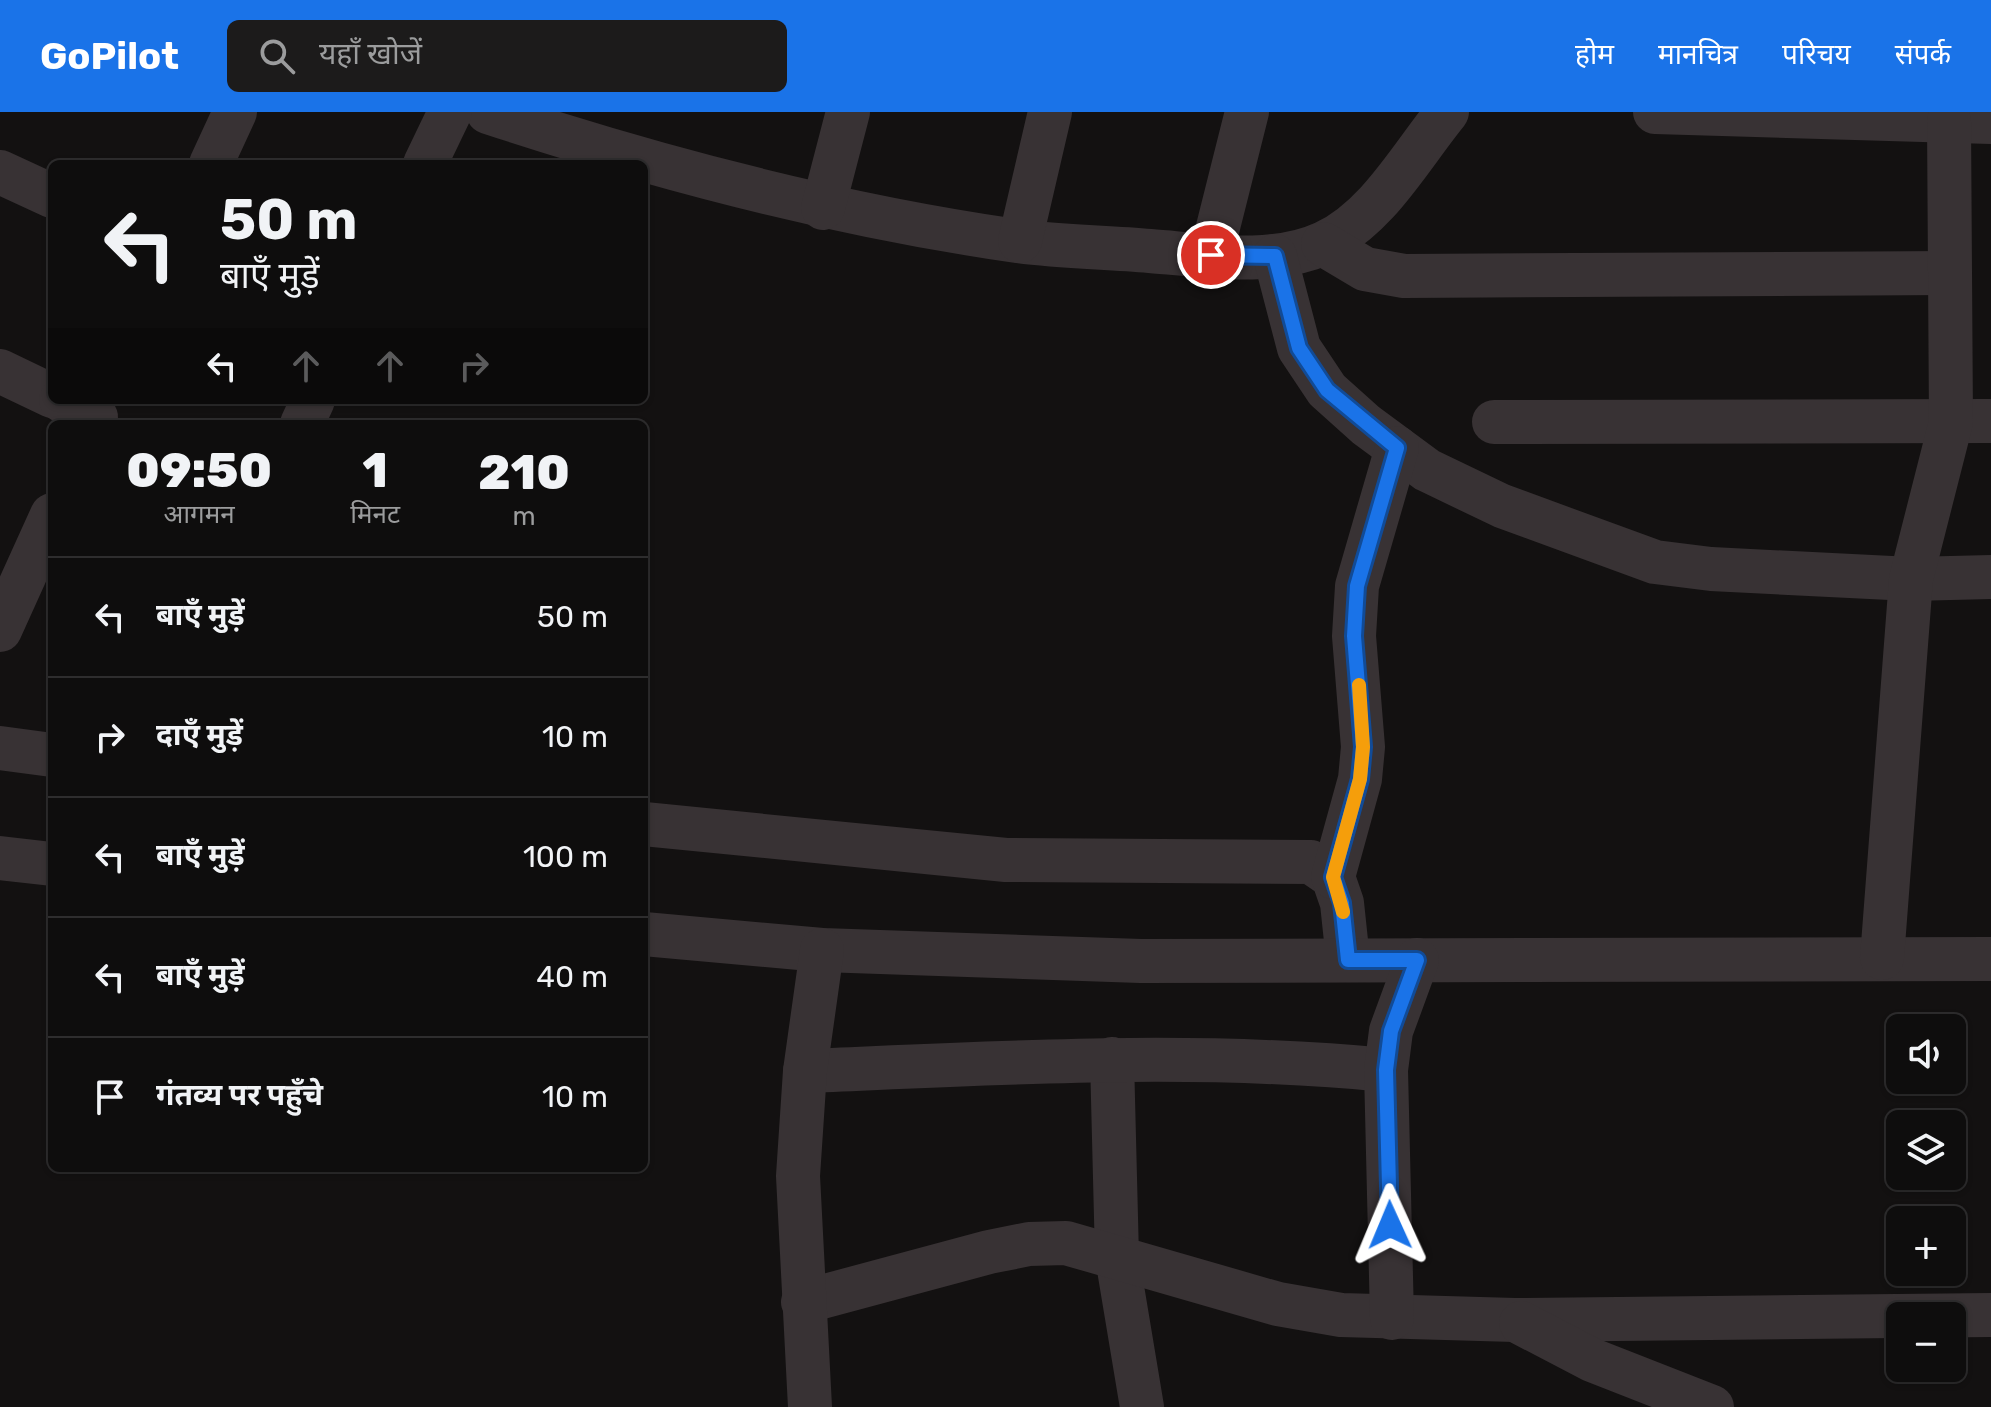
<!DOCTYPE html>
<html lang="hi">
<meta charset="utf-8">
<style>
:root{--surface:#0e0d0d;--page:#1c1b1b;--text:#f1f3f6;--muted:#9b9c9d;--line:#2e2d2e;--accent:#1a73e8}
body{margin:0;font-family:Rubik,"Noto Sans Devanagari",sans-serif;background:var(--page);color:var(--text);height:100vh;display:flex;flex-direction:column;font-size:30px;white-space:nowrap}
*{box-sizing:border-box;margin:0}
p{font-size:26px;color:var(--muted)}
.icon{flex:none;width:44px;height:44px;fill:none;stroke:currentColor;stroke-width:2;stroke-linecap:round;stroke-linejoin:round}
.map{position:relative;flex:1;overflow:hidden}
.details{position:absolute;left:48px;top:308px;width:600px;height:752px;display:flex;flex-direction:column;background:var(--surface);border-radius:12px;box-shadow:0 2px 6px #0004,0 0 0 2px var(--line)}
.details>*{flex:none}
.hud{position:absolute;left:48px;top:48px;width:600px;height:244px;border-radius:12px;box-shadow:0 2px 6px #0004,0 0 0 2px var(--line);background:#0e0d0d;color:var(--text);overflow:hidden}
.buttons{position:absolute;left:1886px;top:902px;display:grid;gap:16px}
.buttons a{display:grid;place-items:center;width:80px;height:80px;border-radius:12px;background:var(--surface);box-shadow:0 2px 6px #0004,0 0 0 2px var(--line);font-size:40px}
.pin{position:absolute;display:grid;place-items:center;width:68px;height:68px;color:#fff;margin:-34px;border:4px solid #fff;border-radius:50%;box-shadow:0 2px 8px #0007}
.me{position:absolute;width:88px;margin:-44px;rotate:359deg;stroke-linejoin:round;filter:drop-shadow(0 0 6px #0008)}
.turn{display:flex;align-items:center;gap:28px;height:168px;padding:0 40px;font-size:36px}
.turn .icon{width:104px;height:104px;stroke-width:2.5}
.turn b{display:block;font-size:56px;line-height:68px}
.lanes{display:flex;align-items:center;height:76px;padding:0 40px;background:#0003;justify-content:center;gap:40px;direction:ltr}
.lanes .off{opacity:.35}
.eta{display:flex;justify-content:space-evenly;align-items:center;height:136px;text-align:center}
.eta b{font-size:48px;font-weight:800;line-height:56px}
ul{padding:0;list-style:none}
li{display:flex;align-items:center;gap:24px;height:120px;padding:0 40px;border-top:2px solid var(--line)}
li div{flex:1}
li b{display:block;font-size:30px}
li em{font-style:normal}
header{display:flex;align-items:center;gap:48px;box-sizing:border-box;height:112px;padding:0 40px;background:var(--accent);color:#fff}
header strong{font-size:38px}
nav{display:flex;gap:44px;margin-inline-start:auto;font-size:28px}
.search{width:560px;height:72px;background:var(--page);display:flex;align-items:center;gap:20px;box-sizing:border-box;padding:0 28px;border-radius:12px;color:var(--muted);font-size:30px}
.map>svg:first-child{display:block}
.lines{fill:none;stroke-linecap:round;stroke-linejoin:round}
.minor{stroke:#383234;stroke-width:44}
.route-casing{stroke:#114b97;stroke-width:20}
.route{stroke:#1a73e8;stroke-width:14}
.slow{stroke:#f59e0b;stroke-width:14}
</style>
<header>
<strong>GoPilot</strong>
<div class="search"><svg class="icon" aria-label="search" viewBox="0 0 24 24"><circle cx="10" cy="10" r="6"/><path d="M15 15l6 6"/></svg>यहाँ खोजें</div>
<nav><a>होम</a><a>मानचित्र</a><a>परिचय</a><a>संपर्क</a></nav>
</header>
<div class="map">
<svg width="1991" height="1295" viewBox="0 0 1991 1295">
<rect width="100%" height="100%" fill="#131111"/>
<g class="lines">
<g class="minor">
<path d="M488,0c173,57 348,103 529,129 44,6 89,6 133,10 54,4 122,16 174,-8 53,-24 87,-87 123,-131"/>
<polyline points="1655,0 1991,10"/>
<polyline points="211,52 235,0"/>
<polyline points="425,52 450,0"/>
<polyline points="0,60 52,84"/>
<polyline points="823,96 848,0"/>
<polyline points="1020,129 1050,0"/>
<polyline points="1323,132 1365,157 1404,164 1950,161"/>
<polyline points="1211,143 1247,0"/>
<polyline points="1275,144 1299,236 1327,278 1366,313 1427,358 1502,394 1655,450 1711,457 1911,467 1991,465"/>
<polyline points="0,259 52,284"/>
<polyline points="61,288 96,305"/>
<polyline points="1494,310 1991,309"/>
<polyline points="302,312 313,288"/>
<polyline points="0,518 52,403"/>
<polyline points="0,636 52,643"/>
<polyline points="644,712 1006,748 1311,750 1333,765 1342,791 1348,848"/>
<polyline points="0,746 52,752"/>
<polyline points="1333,765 1360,667 1363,635 1354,524 1357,474 1397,336"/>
<polyline points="644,822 822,838 1141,849 1991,847"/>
<polyline points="1882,846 1911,467 1951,310 1949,9"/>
<polyline points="1112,947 1117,1145 1142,1295"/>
<path d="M805,959c194,-8 388,-20 581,-1"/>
<polyline points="803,1190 989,1140 1029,1132 1066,1131 1278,1192 1341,1203 1515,1208 1991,1203"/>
<polyline points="1392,1206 1386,958 1391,919 1417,848"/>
<polyline points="1521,1211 1592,1248 1712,1295"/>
<polyline points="810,1295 798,1064 805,959 822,838"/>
</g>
</g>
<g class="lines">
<g class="route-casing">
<polyline id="route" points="1211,143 1275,144 1299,236 1327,278 1397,336 1357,474 1354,524 1363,635 1360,667 1333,765 1342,791 1348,848 1417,848 1391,919 1386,958 1390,1113"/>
</g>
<use href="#route" class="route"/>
<polyline class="slow" points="1343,800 1333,765 1360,667 1363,635 1359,573"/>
</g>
</svg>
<div class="buttons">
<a><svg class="icon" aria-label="sound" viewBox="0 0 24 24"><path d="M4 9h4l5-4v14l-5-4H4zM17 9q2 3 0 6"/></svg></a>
<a><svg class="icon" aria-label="layers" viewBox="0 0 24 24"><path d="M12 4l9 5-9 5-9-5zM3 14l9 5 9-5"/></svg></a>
<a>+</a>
<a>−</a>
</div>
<div class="pin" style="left:1211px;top:143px;background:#d93025"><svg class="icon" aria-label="arrive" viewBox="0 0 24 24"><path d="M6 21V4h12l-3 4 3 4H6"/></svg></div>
<svg class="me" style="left:1390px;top:1113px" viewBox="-20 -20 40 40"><path d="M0-17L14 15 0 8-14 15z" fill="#1a73e8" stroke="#fff" stroke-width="4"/></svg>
<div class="hud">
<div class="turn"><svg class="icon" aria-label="left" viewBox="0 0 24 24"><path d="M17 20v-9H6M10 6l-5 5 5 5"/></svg><div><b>50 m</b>बाएँ मुड़ें</div></div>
<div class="lanes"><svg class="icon" aria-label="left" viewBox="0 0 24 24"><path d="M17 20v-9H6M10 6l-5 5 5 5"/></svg><svg class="icon off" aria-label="ahead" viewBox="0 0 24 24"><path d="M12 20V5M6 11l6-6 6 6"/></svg><svg class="icon off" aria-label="ahead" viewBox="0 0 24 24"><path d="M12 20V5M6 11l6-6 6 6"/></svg><svg class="icon off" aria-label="right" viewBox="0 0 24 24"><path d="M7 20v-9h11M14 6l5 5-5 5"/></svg></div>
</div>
<section class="details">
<div class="eta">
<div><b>09:50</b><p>आगमन</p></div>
<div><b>1</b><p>मिनट</p></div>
<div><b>210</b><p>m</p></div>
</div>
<ul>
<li><svg class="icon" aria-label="left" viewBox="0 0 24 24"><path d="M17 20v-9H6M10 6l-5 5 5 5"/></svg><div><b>बाएँ मुड़ें</b></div><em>50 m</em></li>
<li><svg class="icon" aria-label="right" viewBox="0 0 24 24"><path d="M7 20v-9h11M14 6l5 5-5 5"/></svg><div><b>दाएँ मुड़ें</b></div><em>10 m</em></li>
<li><svg class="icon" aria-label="left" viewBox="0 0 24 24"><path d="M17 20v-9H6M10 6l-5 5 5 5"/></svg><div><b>बाएँ मुड़ें</b></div><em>100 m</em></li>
<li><svg class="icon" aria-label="left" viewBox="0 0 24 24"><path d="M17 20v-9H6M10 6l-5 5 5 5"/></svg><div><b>बाएँ मुड़ें</b></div><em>40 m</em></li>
<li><svg class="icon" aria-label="arrive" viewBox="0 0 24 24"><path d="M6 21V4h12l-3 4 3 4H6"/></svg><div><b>गंतव्य पर पहुँचे</b></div><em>10 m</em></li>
</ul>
</section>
</div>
